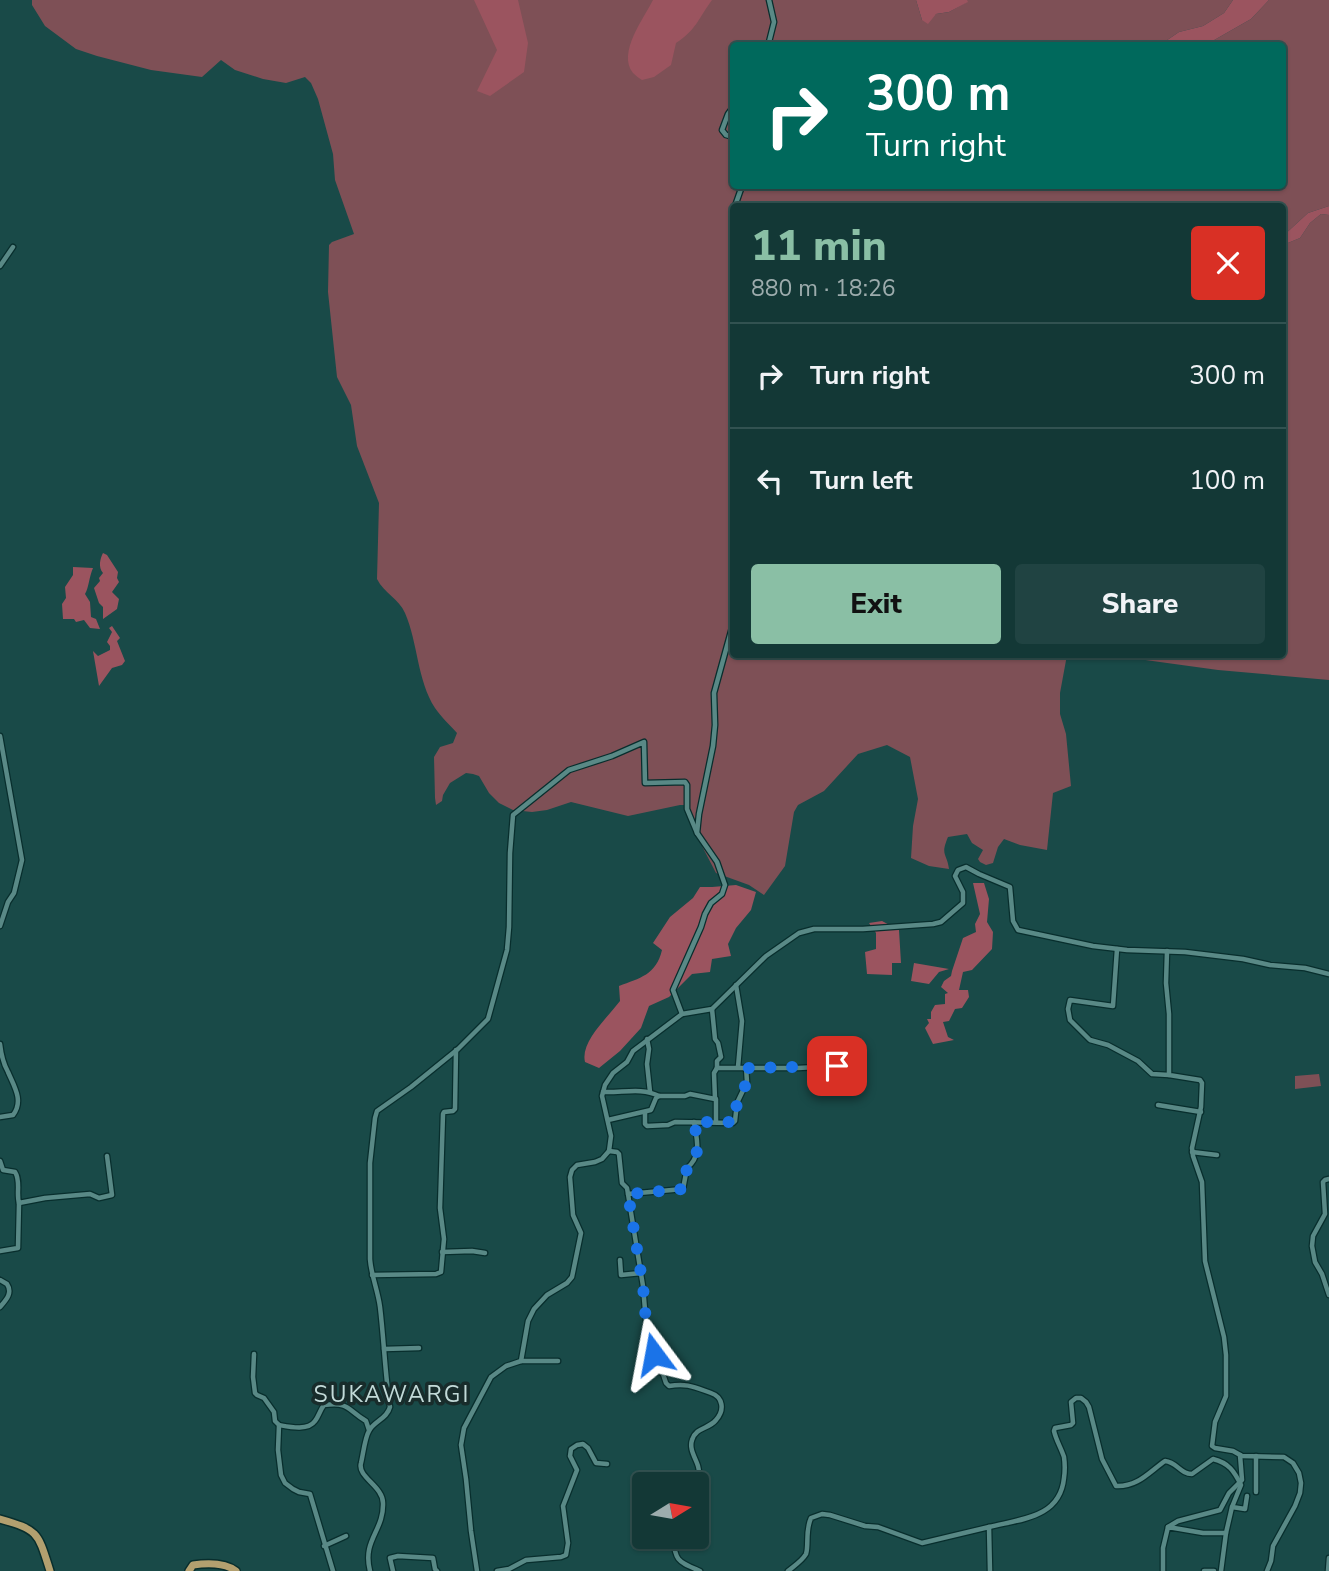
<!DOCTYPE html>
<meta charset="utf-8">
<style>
:root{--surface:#133836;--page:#204342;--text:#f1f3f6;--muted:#9dacad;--line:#325251;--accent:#8abfa5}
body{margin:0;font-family:"Nunito Sans",sans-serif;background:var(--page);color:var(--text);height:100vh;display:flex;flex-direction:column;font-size:26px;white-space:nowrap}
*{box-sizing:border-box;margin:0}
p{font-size:23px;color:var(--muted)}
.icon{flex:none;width:38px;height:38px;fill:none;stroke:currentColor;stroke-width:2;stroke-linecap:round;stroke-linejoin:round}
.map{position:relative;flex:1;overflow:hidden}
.side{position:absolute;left:730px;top:203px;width:556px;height:455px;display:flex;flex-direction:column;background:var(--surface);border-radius:7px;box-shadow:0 2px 5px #0004,0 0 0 2px var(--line)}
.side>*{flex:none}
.hud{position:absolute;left:730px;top:42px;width:556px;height:147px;border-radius:7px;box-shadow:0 2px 5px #0004,0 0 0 2px var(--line);background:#00695c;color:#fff;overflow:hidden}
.needle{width:46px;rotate:79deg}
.tools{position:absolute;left:632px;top:1472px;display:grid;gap:14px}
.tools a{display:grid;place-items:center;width:77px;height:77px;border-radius:7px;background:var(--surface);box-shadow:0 2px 5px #0004,0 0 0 2px var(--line);font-size:35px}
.pin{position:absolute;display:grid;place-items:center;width:60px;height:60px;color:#fff;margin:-30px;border-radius:14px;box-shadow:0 4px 10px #0006}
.me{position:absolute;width:77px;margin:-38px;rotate:347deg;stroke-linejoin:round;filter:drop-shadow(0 0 5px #0008)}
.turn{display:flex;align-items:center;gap:24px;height:147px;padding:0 21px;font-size:32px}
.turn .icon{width:91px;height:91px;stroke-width:2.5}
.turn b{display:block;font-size:49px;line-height:60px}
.round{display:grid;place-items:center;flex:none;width:74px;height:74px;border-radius:7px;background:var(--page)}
.overview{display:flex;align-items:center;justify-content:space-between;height:119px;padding:0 21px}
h1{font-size:42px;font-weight:800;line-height:52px;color:var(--accent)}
.button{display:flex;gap:14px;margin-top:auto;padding:14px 21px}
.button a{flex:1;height:80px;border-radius:7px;background:var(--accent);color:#111;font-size:28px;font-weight:800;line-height:80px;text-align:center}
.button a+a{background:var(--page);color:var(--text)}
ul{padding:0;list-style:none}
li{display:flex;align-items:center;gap:21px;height:105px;padding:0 21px;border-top:2px solid var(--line)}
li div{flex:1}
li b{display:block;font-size:26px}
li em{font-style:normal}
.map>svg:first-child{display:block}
.green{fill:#7e5056}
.forest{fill:#9b545f}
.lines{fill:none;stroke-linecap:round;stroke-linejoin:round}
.street-casing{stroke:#082e2d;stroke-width:7}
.primary-casing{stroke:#082e2d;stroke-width:10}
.street{stroke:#598986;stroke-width:4.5}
.primary{stroke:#b3a06f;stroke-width:7}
.route{stroke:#1a73e8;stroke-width:12;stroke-dasharray:0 21.6}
.labels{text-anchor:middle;stroke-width:7;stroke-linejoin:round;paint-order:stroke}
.quarter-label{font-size:23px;letter-spacing:2px;fill:#c2dad8;stroke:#182c2b}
</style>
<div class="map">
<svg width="1329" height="1571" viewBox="0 0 1329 1571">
<rect width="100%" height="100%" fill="#194a48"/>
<g class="green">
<path d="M32,0h884l6,20 14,-6 13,-2 18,-10v-2h266l-9,13 -21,13 -24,6 -19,13 -427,1v140h550v-140l-104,-1 5,-2h25l42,-24 18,-19h60v206l-21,7 -25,23v-30h-550v448l334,1 -7,38v21l6,20 5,52 -18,7 -6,57 -27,-5 -16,-6 -6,8 -5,16 -7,2 -6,-3 -2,-3 5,-9 -11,-7 -5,-9 -19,3c-8,19 -1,16 1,32l-20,-3 -18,-8 2,-32 5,-27 -8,-42 -23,-12 -29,9 -34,37 -26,14 -4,7 -9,54 -21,29 -15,-10 -33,-12 -13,-25 -15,-43h-8l-52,11 -57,-14 -24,8 -15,2 -19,-2 -14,-7 -10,-10 -10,-17 -6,-2 -7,-1 -16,10 -7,12 -1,6 -6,4 -1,-7 -1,-41 6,-10 13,-4 4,-10c-7,-8 -16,-16 -22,-25 -18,-28 -17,-65 -30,-95 -6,-14 -21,-20 -28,-34l2,-76 -22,-57 -6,-41 -14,-28 -9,-85 1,-47 3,-3 22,-8 -19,-54 -2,-26 -15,-55 -7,-16 -6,-6 -19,6 -23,-4 -28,-9 -14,-10 -19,17 -51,-7 -54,-14 -21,-7 -31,-23 -13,-21z"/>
<polygon points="1321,214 1329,215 1329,680 1218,670 1138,659 1138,654 1283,654 1283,245 1300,238 1310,223"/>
<polygon points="1319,1074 1321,1086 1295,1089 1295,1076"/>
</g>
<g class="forest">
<polygon points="474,0 518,0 528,43 524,72 490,96 477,91 497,50"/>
<path d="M653,0h59c-14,19 -15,29 -36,43l-5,22 -17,12 -12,3c-3,-2 -6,-4 -9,-7 -16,-20 11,-55 20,-73z"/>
<polygon points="916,0 967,0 968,2 949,12 936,14 928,24 922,20"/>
<polygon points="1233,0 1269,0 1251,19 1209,43 1160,45 1179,32 1203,26 1224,13"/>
<polygon points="1329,206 1329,215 1321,214 1310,223 1300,238 1283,245 1283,236 1308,213"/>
<path d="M103,553l4,2 11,17 -1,6 2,4 -7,10 7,7 -2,10 -14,10v-12l-4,-4 -5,-15 6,-7 -1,-3 4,-5c-5,-6 -3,-14 0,-20z"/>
<path d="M73,567l20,1c-4,9 -4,19 -8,26l5,8 1,15 5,2 4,10 -10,-1 -6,-8 -8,2 -2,-3h-11l-1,-15 4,-6 -1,-11 8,-12z"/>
<polygon points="112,626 120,638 117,641 125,661 122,665 112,668 99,686 93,651 98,656 110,650 110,646 107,642 112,632 109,628"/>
<polygon points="973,883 984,883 989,899 987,922 993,932 992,949 972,970 963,972 959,990 968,990 969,997 962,1008 955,1009 949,1021 943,1022 948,1037 954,1040 933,1044 925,1028 929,1023 927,1019 931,1019 931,1012 935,1005 945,1004 945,994 948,993 941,987 944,981 951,976 952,971 963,938 976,932 975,924 980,914"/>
<path d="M736,885l20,7 -5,18 -15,18 -8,16 3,12 -19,3 -2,13 -18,2 -23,23 -20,9 -8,22 -21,23 -21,17 -14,-6c-5,-20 23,-45 35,-61l-1,-15c21,-8 37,-11 43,-36l-9,-7 17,-26 23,-19 7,-11h12z"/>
<polygon points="882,921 899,930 901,963 892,963 892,975 867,974 865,952 876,949 876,933 869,923"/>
<polygon points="914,963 949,969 939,972 929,984 911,981"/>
</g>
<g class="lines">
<g class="street-casing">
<g id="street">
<polyline points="768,46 774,22 769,0"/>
<polyline points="733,107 728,114 722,130 726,135 733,137"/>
<polyline points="735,206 742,186"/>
<polyline points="733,214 733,227"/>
<polyline points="0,266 13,247"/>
<polyline points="0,736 22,860 14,893 8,902 0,926"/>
<polyline points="1117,949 1113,1006 1070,1000 1068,1009 1070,1020 1090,1040 1108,1045 1138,1061 1152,1074 1169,1075"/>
<polyline points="1167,951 1166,983 1169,1014 1169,1075 1200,1080 1202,1083 1201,1107 1192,1148 1193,1156 1202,1182 1205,1261 1224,1337 1226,1355 1226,1396 1215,1422 1212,1446 1215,1448 1233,1451 1242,1456 1284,1457 1293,1463 1299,1473 1301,1483 1300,1493 1295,1506 1273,1546 1271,1561 1267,1571"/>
<polyline points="736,985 742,1021 738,1067"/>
<polyline points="712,1009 715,1039 718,1043 721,1057 717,1061 717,1068"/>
<polyline points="682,1014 712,1009 766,956 799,933 814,929 863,929 933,924 941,922 963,903 963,892 955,876 958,870 966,867 979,874 1010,887 1013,921 1018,930 1093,946 1127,950 1185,952 1243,959 1270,965 1305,968 1329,974"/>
<polyline points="647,1039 649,1049 647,1064 650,1092"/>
<path d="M0,1044c1,9 3,19 8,28 6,14 16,29 5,43l-13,2"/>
<path d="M603,1092c20,1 38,-5 56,4"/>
<polyline points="1158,1105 1201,1112"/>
<polyline points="645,1112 645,1124 647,1126 668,1125 675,1122 733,1123 735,1121 737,1103 747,1082 746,1067"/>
<polyline points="608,1120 651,1110 656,1098 659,1096 685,1096 690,1094 715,1099 714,1073 717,1068 798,1068 837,1066"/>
<polyline points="716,1122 716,1099"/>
<path d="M609,1151l8,1 2,2 3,29 5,5 16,98 5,60 6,8 1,14 8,6 3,9 3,3c18,-3 25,1 42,7 12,4 14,17 5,27 -7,9 -20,7 -24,20 -3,9 3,17 6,26 2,7 1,14 -2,22"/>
<polyline points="1192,1152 1217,1155"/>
<path d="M0,1161l3,9 12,2c6,9 1,21 4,31l26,-5 45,-4 9,4 13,-3 -5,-39"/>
<polyline points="1329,1179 1325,1180 1323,1182 1325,1214 1313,1236 1312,1246 1315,1262 1322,1274 1329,1295"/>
<path d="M628,1194l55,-5 4,-21c15,-12 10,-29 7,-46"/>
<polyline points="0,1251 18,1248 19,1203"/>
<polyline points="442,1252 472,1251 485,1253"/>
<polyline points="620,1260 621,1275 641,1273"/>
<polyline points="372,1275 436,1274 441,1272 444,1239 440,1208 443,1114 444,1112 453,1111 455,1109 456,1050"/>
<path d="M0,1280l7,4c6,9 -1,16 -7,23"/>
<polyline points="384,1349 419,1348"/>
<polyline points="254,1354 253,1377 255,1393 257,1395 264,1398 274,1412 275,1421 279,1425 278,1450 281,1475 285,1483 293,1489 299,1492 310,1494 333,1571"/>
<polyline points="521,1361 558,1361"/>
<path d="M279,1425c11,2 29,6 36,-4 4,-5 5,-11 9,-16 26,-3 22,4 42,16l3,9"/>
<polyline points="1256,1492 1256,1456"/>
<polyline points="1232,1507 1245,1509 1247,1496"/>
<path d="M989,1527c32,-8 71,-9 75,-49 1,-7 1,-14 0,-21 -3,-9 -8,-17 -10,-26l1,-3 16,-3 2,-2 -2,-21 5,-4h5l5,4 3,5 13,52 14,27c22,1 33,-14 49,-25 12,1 15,13 27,13l21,-15c16,4 21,12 28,26l-9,22 -6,26h-23l-35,-6 -5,21v23"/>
<polyline points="1168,1527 1178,1521 1220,1510 1229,1493 1242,1480 1240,1455"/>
<path d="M672,1536c4,26 5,25 28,35"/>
<polyline points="324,1546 346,1536"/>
<path d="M370,1571c-8,-31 14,-40 13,-68 0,-17 -26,-26 -22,-40 2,-8 4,-26 8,-32 5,-10 18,-12 21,-24 -5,-33 -6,-67 -10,-100 -2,-16 -9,-32 -10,-48v-96l5,-45 2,-7 34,-24 47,-38 30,-30 19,-69 2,-23 1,-74 3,-38 56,-45 43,-14 32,-14 1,41 40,-1 2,3v24l10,24"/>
<polyline points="393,1571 390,1558 398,1556 433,1558 435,1569 437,1571"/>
<polyline points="477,1571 471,1531 466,1479 461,1445 464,1428 491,1377 506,1366 521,1361 528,1321 534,1309 547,1295 567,1283 572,1277 581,1233 573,1215 570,1177 572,1170 577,1165 595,1162 602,1159 609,1151 611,1136 602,1096 605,1085 613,1073 627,1062 633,1051 682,1014 673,990 701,927 705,914 711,903 722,894 725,885 717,862 697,833 699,814 713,746 715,725 714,693 733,624"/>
<polyline points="497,1571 509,1569 526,1560 561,1557 566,1555 568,1543 563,1506 577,1470 570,1456 571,1449 577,1445 583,1444 588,1448 596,1463 607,1464"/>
<path d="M788,1571c6,-5 14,-10 18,-17 3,-9 -1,-23 5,-36l11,-4 8,1 35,11 13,1 44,16 67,-16 1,44"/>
<polyline points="1204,1571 1214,1571"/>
<polyline points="1221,1571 1226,1533"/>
<polyline points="1328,1571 1329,1558"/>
</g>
</g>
<g class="primary-casing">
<g id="primary">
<path d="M0,1519c39,11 38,14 50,52"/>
<path d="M189,1571l4,-6c14,-2 31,-3 43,6"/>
</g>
</g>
<use href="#street" class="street"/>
<use href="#primary" class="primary"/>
</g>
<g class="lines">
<path class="route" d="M654,1354l-6,-8 -5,-60 -15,-92 55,-5 4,-21c15,-12 10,-29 7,-46h40l3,-19 10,-21 -1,-14 91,-2"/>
</g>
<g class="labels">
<g class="quarter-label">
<text x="392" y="1402">SUKAWARGI</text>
</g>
</g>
</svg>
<div class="tools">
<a><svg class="needle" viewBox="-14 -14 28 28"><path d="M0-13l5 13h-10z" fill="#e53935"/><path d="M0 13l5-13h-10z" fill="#9dacad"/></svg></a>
</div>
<div class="pin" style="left:837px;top:1066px;background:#d93025"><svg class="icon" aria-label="arrive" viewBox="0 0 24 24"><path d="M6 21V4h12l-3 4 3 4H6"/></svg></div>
<svg class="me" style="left:654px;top:1354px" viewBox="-20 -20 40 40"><path d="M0-17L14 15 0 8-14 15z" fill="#1a73e8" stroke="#fff" stroke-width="4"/></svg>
<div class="hud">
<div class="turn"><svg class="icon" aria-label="right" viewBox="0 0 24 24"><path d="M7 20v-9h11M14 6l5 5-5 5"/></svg><div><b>300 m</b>Turn right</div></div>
</div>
<section class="side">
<div class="overview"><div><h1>11 min</h1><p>880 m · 18:26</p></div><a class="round" style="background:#d93025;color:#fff"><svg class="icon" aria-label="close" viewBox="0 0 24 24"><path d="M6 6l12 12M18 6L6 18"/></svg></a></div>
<ul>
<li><svg class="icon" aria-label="right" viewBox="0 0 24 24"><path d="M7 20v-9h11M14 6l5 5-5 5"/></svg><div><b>Turn right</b></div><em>300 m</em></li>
<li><svg class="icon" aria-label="left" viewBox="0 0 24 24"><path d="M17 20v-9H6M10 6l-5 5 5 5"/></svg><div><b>Turn left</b></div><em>100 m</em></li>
</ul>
<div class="button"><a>Exit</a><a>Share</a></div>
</section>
</div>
